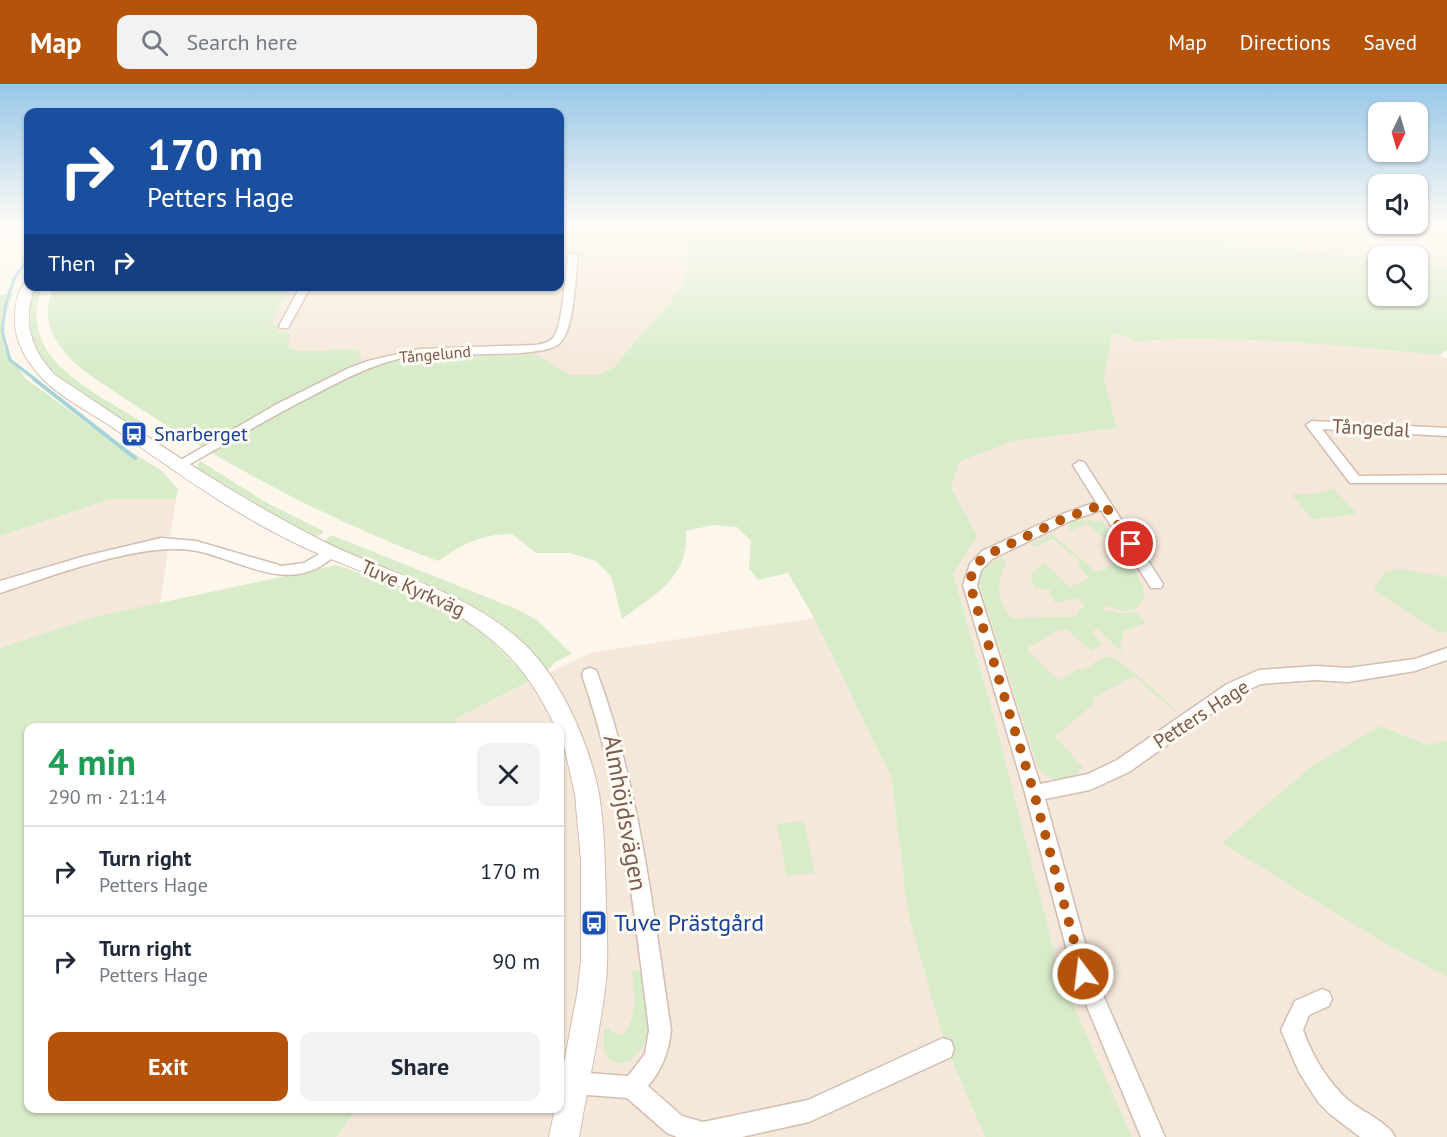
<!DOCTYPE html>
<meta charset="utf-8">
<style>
:root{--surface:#fff;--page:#f2f2f3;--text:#1f2937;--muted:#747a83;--line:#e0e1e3;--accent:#b45309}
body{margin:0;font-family:"PT Sans",sans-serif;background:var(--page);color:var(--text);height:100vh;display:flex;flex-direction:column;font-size:22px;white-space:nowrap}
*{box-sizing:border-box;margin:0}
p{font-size:20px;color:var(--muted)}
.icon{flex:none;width:33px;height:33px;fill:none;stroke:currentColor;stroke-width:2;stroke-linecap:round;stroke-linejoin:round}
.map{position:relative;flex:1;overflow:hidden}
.details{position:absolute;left:24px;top:639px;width:540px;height:390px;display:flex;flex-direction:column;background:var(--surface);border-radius:12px;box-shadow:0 2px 4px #0004}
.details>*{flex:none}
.hud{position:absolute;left:24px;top:24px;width:540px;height:183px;border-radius:12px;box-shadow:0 2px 4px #0004;background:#1a4fa0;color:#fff;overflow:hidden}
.needle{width:39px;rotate:185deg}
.tools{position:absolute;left:1368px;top:18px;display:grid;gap:12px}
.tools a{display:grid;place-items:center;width:60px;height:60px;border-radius:12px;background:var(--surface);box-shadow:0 2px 4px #0004;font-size:30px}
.pin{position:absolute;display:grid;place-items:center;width:51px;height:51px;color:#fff;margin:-26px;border:3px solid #fff;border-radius:50%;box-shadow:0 2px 6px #0007}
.me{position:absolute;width:66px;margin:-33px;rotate:345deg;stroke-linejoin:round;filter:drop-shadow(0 0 4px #0008)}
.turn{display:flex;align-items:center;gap:21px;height:126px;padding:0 24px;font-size:27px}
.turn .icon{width:78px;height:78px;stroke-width:2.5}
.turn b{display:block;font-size:42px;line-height:51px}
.then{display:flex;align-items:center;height:57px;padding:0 24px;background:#0003;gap:12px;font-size:22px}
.round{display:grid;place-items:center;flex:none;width:63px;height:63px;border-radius:12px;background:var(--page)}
.headline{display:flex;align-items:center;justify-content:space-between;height:102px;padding:0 24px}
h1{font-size:36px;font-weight:800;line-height:45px;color:#1e9e55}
.primary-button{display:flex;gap:12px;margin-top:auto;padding:12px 24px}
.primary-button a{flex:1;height:69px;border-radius:12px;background:var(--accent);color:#fff;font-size:24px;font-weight:800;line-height:69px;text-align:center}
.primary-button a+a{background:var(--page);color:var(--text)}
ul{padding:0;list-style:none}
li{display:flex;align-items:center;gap:18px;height:90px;padding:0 24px;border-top:2px solid var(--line)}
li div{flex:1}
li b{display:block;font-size:22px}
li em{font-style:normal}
header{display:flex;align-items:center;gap:36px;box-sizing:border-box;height:84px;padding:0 30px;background:var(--accent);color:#fff}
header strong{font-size:28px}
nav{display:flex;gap:33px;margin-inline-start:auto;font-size:21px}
.search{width:420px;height:54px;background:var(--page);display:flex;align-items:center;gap:15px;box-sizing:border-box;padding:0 21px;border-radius:12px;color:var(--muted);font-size:22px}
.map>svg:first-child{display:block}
.residential{fill:#f5e8da}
.green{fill:#d8ecc9}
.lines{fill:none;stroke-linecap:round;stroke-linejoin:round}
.stream-far1{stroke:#a5d3da;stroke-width:3}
.stream{stroke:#a5d3da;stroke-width:4}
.minor-casing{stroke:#d1beb0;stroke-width:3}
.tertiary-casing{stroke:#d1beb0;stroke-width:2}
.minor{fill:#fff;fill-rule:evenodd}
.tertiary{fill:#fff;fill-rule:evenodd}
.route{stroke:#b45309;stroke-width:10;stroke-dasharray:0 18}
.labels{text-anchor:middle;stroke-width:6;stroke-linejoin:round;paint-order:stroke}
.far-street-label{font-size:16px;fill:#7a5c4d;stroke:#fffaf3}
.street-label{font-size:20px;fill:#7a5c4d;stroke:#fffaf3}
.transit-label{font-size:20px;fill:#164399;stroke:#fffaf3;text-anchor:start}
.near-street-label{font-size:24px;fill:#7a5c4d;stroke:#fffaf3}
.near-transit-label{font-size:24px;fill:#164399;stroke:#fffaf3;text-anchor:start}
</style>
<header>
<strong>Map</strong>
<div class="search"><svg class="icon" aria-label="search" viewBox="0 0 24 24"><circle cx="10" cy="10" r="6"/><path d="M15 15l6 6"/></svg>Search here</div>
<nav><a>Map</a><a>Directions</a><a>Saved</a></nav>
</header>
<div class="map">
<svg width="1447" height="1053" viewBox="0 0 1447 1053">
<rect width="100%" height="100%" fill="#fdf6ec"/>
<g class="residential">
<polygon points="560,140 689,140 686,194 668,221 633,259 616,282 599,291 569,291 533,268 425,271 400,274 364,286 358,265 301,267 289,264 270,240 292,203 560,202"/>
<polygon points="1070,140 1447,140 1447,184 1418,181 1418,172 1378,172 1378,176 1140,146"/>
<polygon points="1112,250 1128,253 1134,258 1154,255 1242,255 1361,262 1439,271 1447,275 1447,493 1431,491 1440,549 1447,548 1447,656 1428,661 1380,642 1223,759 1384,859 1447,893 1447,1053 1132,1053 1060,891 993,629 953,490 977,452 951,403 959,378 1013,357 1117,344 1104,295"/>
<polygon points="111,415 176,415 160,519 94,533 0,564 0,452"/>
<polygon points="814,534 891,693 908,830 945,961 985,1053 336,1053 357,1025 560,1024 560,644 456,643 457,634 590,569"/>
</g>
<g class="green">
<path d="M689,140h381l70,6 238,30v36h40v-31l29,3v82l-8,5c-74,-8 -148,-15 -223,-16 -27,0 -55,-1 -82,3l-6,-5 -16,-3 -8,45 13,49 -104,13 -54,21 -8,25 26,49 -24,38 40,139 67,262 72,162h-147l-40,-92 -37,-131 -17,-137 -77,-159 -26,-45 -30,7 -9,-12 2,-27 -14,-14 -24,-2 -27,6c3,47 -31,63 -64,88l-11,-43 -15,-15 -26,-8h-34l-24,-19c-31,0 -49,10 -74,27 -127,-47 -245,-114 -355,-191 -25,-21 -46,-49 -29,-83h238l-22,37 9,1 -1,6 12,2 -1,15 12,3 57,-2 6,20 36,-11 25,-3 108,-3 36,23h30l17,-9 17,-23 35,-38 18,-27z"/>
<path d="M34,203h8c-27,74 54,104 104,138l-8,4c-52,-33 -132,-67 -104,-142z"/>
<polygon points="13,209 5,233 4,264 26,295 99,348 162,387 178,405 176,415 111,415 0,452 0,211"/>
<polygon points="200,377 267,419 323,447 323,449 316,453 284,438 199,387 197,382"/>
<polygon points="1334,405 1358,430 1312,435 1291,410 1315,410"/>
<path d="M1077,436l26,2c12,20 42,53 41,77l-9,10 -12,2 -20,-6v4l17,4 16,-1 10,11 -24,8 2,4 -3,9 1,8 -25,-23 -5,3 10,12 -11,7 -23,-21h-10l-32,19 33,32 19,-13 4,3c8,-5 20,-16 29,-14 9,1 63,49 67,58l-44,-39 -40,22 -1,7 -38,31 28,31 -10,12c-16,3 -25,1 -35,-12l-60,-186 6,-14 18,-10 4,6c-11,20 -9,37 6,55l64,-1 2,-6 8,-5 -10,-8 -21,5 -6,-14h-13l-6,-14 14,-12 26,24 20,-9 -13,-13 3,-3 -27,-23 -18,8 -5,-3 21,-10 46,38 26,-13 -10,-14 -26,-21 -17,7 -2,-7z"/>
<path d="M331,451l188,75 19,11 34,33 -17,8 -8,9c-40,-59 -109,-83 -172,-108 -17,-7 -35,-12 -51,-21z"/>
<path d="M337,481c36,13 73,25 107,42 30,15 64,50 87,74l-74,37 -1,9 -428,1v380l329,1 -21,28h-336v-489l94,-31z"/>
<polygon points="1400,485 1447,493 1447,548 1440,549 1373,506 1385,488"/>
<polygon points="1380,642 1428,661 1447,656 1447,893 1384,859 1222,759 1312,682"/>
<polygon points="804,737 815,789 787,792 777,740"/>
<path d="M642,886l7,60 -6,16 -13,15 -13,2 -8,-5 -5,-6v-21l6,-4 1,5 10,3c18,-14 13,-43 11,-64z"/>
</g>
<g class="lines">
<g class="stream-far1">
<polyline points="22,140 28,144"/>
<polyline points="28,174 14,195 6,219 2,247 10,276 36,296"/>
</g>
<polyline class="stream" points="34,295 135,374"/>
<g class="minor-casing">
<g id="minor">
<polygon points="636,140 646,140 643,153 635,151"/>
<path d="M573,169l5,3c-3,20 -3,75 -19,88 -18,15 -111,8 -140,11 -40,5 -74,24 -109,42 -43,22 -85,47 -127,71l-5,1 -6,-4 105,-61 72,-36 19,-7 51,-12 116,-4c6,-1 14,-2 18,-7 10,-12 12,-65 15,-82z"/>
<polygon points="301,202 311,202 288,244 280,244 279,242"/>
<polygon points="1312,337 1447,344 1447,352 1322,345 1359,392 1447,391 1447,399 1350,399 1306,341"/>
<polygon points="1079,377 1084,378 1163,500 1161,504 1151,504 1101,426 1070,437 992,475 981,486 977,501 1040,700 1088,690 1117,676 1227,600 1259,586 1315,582 1348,584 1415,575 1447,564 1447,576 1415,587 1348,598 1315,596 1261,600 1239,610 1129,688 1090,706 1045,715 1093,888 1165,1053 1141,1053 1073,889 1025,709 963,501 970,480 982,467 1060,431 1096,418 1073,381"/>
<path d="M161,454l35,3 86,25 22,-3 27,-16 7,5c-3,5 -9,8 -14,12 -40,27 -85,-4 -127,-13 -53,-11 -145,25 -197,42v-12l85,-25z"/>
<path d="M590,584l6,2 2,5c42,115 55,235 73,355 -2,21 -9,40 -23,56l34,30 21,6 105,-22 135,-62 8,3 3,8 -3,8 -142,65 -67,15h-65l-10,-4 -40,-35 -53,-4 -8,-3 -3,-8 3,-8 8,-3 54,4 17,-22 4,-24c-15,-120 -27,-240 -67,-355l2,-5z"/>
<path d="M1322,905l7,3 3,7 -3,7 -20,9 -6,15c10,27 24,51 45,70 13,11 41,23 47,37h-35l-30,-23 -12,-12 -19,-30 -18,-42 14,-29z"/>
</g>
</g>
<g class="tertiary-casing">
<path id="tertiary" d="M28,198v4h7c-13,35 -5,63 20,89 86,57 170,116 262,163 68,36 143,49 203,102 40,35 69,103 79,154 6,36 6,75 7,111 1,30 3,61 -2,91 -6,47 -17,94 -25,141h-30l6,-29h5v-24l17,-89 4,-34v-100l-6,-67 -15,-66h-4c-25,-53 -48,-80 -97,-112 -44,-28 -101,-44 -149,-66 -70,-31 -138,-81 -201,-125 -21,-14 -49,-28 -67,-47 -15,-16 -28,-37 -27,-60 0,-10 2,-32 13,-36z"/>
</g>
<use href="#minor" class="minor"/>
<use href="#tertiary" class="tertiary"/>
</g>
<linearGradient id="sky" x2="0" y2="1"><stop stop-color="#97c7e8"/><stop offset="0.49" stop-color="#fefbf6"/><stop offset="1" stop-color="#fefbf6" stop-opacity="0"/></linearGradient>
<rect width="1447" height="287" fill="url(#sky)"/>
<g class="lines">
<path class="route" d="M1083,890l-49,-181 -64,-208c1,-14 6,-22 17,-30l78,-37 39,-14 27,40"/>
</g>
<defs>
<g id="bus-square" transform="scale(1.35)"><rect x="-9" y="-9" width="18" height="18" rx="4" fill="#1a4fb4" stroke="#fffaf3"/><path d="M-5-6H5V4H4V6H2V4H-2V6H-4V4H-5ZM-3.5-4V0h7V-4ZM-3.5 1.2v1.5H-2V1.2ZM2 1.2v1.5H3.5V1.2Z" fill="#fff"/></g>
</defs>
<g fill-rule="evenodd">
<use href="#bus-square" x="134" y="350"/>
<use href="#bus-square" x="594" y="839"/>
</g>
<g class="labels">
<g class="far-street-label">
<text transform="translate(435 270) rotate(-5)" y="6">Tångelund</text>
</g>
<g class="street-label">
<text transform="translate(1371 344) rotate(3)" y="7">Tångedal</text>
<text transform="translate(413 504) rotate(24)" y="7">Tuve Kyrkväg</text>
<text transform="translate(1201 630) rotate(-33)" y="7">Petters Hage</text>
</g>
<g class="transit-label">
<text x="154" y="357">Snarberget</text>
</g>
<g class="near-street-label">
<text transform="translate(625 729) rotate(80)" y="8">Almhöjdsvägen</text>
</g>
<g class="near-transit-label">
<text x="614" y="847">Tuve Prästgård</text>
</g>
</g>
</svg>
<div class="tools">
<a><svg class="needle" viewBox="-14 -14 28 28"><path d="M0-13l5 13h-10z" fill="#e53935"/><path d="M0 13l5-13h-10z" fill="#747a83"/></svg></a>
<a><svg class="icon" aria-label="sound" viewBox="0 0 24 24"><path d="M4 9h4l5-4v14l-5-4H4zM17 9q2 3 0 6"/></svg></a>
<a><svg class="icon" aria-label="search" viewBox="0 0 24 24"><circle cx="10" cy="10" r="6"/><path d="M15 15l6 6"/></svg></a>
</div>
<div class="pin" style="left:1131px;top:460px;background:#d93025"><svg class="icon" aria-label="arrive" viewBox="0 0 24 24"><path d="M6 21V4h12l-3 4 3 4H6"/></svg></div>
<svg class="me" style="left:1083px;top:890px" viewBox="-20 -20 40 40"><circle r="17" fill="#b45309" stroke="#fff" stroke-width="3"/><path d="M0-11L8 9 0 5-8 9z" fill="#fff"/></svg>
<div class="hud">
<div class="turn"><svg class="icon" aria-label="right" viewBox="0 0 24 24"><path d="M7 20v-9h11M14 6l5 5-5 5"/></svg><div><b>170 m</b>Petters Hage</div></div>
<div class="then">Then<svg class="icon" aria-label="right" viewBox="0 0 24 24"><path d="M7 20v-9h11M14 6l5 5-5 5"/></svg></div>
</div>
<section class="details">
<div class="headline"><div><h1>4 min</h1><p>290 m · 21:14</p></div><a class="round"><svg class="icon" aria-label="close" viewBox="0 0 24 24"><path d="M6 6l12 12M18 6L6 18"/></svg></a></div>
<ul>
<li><svg class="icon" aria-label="right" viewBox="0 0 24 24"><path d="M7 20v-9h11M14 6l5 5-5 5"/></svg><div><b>Turn right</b><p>Petters Hage</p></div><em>170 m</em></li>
<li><svg class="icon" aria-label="right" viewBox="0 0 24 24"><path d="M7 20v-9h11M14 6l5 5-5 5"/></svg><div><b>Turn right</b><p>Petters Hage</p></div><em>90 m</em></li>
</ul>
<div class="primary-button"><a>Exit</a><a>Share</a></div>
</section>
</div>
